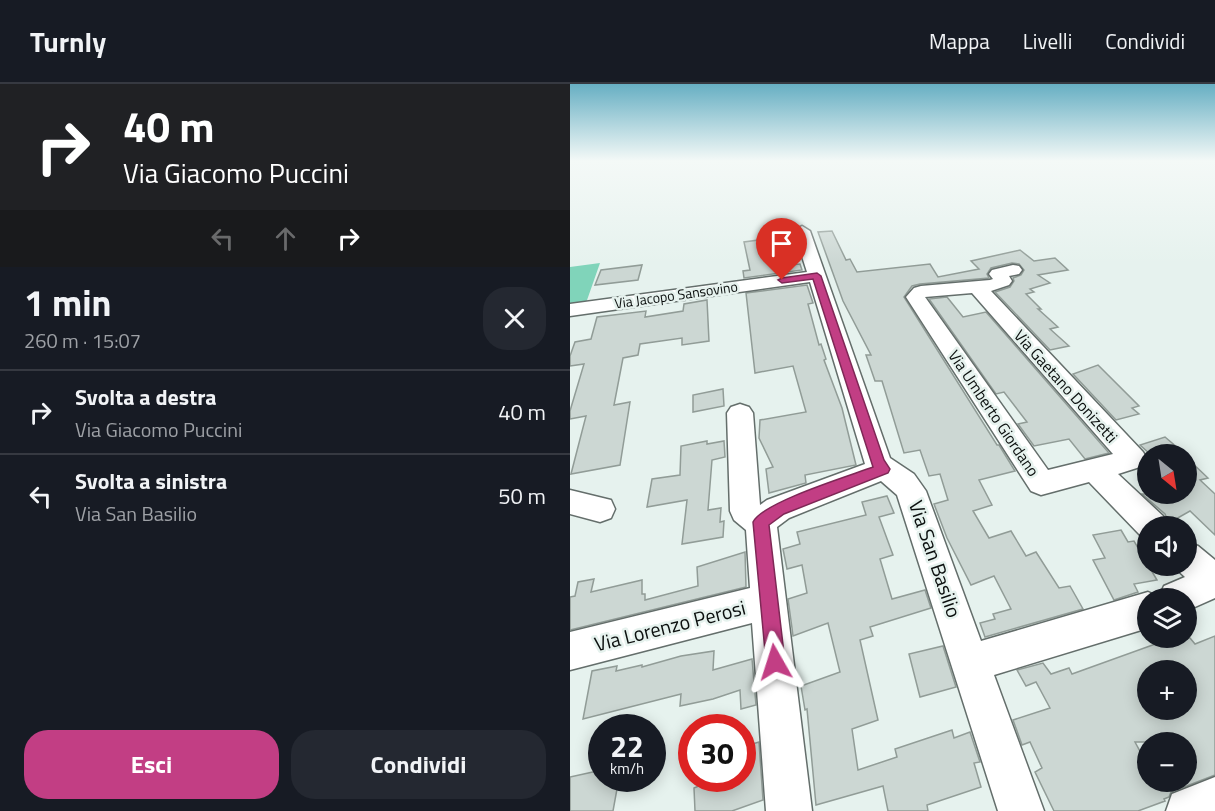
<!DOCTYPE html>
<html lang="it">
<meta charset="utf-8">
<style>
:root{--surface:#171b24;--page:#242831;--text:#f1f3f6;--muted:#9ea1a6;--line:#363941;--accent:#c23e84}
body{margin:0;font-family:"Titillium Web",sans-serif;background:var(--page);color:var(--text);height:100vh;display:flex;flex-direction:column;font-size:22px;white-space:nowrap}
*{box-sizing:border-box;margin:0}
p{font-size:20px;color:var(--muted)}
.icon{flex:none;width:33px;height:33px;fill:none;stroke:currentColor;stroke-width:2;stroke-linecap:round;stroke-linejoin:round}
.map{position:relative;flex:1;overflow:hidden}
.details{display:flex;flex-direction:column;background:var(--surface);width:570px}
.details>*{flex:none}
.hud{background:#202124;color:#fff;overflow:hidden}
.needle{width:39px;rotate:150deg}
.tools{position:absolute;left:567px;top:360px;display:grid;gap:12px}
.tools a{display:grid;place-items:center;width:60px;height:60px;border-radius:50%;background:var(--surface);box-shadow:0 3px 15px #0003;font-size:30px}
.speed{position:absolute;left:18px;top:630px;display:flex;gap:12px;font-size:30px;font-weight:700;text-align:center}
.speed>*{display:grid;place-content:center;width:78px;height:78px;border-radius:50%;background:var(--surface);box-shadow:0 3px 15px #0003;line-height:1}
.speed small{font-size:15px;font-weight:400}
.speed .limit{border:9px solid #d22;background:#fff;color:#111}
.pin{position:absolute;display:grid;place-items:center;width:51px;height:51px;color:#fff;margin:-62px -26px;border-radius:50% 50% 50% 0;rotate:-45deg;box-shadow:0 0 6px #0007}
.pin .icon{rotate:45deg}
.me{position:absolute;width:66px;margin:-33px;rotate:354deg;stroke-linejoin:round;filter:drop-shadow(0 0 4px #0008)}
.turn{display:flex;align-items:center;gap:21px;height:126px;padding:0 24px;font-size:27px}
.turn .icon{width:78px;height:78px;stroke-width:2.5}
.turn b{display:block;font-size:42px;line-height:51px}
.lanes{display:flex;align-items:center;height:57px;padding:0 24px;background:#0003;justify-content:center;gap:30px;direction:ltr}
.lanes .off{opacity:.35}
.round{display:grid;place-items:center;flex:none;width:63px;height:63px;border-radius:24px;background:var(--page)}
.head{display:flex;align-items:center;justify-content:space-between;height:102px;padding:0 24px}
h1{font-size:36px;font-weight:700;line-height:45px}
.action{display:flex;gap:12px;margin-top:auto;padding:12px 24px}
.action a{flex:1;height:69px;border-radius:24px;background:var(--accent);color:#fff;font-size:24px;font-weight:700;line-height:69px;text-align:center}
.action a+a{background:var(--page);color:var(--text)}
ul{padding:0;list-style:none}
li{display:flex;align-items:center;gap:18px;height:84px;padding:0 24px;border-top:2px solid var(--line)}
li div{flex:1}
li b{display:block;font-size:22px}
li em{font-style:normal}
header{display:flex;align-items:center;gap:36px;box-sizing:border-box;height:84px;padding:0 30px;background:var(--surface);border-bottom:2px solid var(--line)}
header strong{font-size:28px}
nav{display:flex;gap:33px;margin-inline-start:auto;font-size:21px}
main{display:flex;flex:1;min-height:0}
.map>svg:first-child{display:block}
.green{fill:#80d4ba}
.building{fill:#ccd7d3;stroke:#919c97;stroke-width:1.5;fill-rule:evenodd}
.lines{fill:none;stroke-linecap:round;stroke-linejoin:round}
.minor-casing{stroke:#646e6b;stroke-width:3}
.minor{fill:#fff;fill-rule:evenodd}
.route{fill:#c23e84;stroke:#7e2856;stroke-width:1.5}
.labels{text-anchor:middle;stroke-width:5;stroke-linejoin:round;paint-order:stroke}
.far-street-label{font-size:14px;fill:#0b0f0e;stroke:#e6f2ee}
.street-label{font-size:16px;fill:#0b0f0e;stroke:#e6f2ee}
.near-street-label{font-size:20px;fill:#0b0f0e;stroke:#e6f2ee}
</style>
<header>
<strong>Turnly</strong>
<nav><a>Mappa</a><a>Livelli</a><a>Condividi</a></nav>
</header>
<main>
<section class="details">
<div class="hud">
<div class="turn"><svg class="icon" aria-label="right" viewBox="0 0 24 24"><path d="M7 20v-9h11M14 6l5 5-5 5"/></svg><div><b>40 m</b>Via Giacomo Puccini</div></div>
<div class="lanes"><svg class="icon off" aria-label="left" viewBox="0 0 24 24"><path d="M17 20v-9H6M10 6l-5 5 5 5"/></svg><svg class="icon off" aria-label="ahead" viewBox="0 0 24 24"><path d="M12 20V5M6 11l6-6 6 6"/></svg><svg class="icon" aria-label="right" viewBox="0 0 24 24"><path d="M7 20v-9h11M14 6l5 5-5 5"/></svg></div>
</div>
<div class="head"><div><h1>1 min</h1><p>260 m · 15:07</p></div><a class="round"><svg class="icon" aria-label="close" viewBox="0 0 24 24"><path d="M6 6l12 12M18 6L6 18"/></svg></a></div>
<ul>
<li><svg class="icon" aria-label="right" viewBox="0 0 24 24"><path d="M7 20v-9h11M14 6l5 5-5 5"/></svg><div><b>Svolta a destra</b><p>Via Giacomo Puccini</p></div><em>40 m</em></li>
<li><svg class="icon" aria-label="left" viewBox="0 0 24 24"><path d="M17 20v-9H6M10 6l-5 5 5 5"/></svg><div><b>Svolta a sinistra</b><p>Via San Basilio</p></div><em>50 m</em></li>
</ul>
<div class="action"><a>Esci</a><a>Condividi</a></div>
</section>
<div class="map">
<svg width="645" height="727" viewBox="0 0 645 727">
<rect width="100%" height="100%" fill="#e6f2ee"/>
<polygon class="green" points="30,179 16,219 0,221 0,183"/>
<g class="building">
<polygon points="262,147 276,176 280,175 287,188 360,180 368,193 409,185 401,177 450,166 464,177 485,174 498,186 468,191 480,199 460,205 464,208 456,210 471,225 468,225 488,243 480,245 499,262 480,266 425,208 440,203 444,197 443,194 451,191 454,186 449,180 442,179 421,184 417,190 419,194 350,200 342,202 334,213 427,361 429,361 445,387 409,396 422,421 403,427 419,454 441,447 456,472 466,468 489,504 500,502 513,525 415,553 410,539 425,535 423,530 441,525 424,492 401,501 377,454 364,420 378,416 370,390 359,392 350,366 334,369 312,297 305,297 296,271 301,271 273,217 248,148"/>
<polygon points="210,153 221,181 230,180 232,186 174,194 173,187 180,186 174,158"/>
<polygon points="72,181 68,196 25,201 31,186"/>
<polygon points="237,201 243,219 238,220 249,261 251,260 256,275 254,276 272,324 286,381 235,391 236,399 199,409 196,385 203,383 189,354 190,336 236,328 223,282 185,289 176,209"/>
<polygon points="377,213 393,233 416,228 539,369 515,375 499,355 464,362 448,340 457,338 434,308 426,310 359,215"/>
<polygon points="137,216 139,257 112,261 112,254 70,260 68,271 53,274 44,321 60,318 50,381 1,390 16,332 0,335 0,327 14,280 0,282 0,272 5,258 21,255 27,233 76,227 75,233 113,227 114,220"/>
<polygon points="528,281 569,322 562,324 569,330 546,336 503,290"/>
<polygon points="153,305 154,322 123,328 123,311"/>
<polygon points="595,353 615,370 580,370 570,361"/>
<polygon points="137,357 137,360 154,357 155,373 142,376 138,426 151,424 150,438 154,437 153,453 112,460 117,416 77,423 82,395 110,391 111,362"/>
<polygon points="616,373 638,394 630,396 645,410 645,451 620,427 599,439 595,430 572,410 616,410"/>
<polygon points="317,412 324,429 309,433 323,471 310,475 322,515 355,506 361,524 300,543 303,552 290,556 308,636 282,645 288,686 327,673 325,665 382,646 384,654 400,648 410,678 404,679 411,703 357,721 358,727 318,727 313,702 246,721 237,625 235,626 231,602 270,588 258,539 223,552 222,544 218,515 237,509 232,481 217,485 213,465 230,460 227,448 296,431 292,418"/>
<polygon points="551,446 558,458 564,457 587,496 564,500 568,508 544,516 523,476 535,474 523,451"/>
<polygon points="175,468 176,503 0,546 0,513 5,512 8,498 24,495 21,508 72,496 72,510 75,510 75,516 128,502 127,483"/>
<path d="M645,552v139l-44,17 -2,5 -5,2 1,2 -27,10h-84l-19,-39 7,-4 -12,-26 -8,3 -9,-25 37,-12 -14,-26 -10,4 -9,-16 26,-7 8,11 18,-6 3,6 100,-36h18l5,6zM578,586h38v40h-38zM565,658h51v40h-38v-16z"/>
<polygon points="373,562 386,603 350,613 339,570"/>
<polygon points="144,567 143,586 182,575 186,621 171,625 170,606 143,615 110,622 111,610 13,635 22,587 47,582 46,587 72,581 72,583 111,572"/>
<polygon points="189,658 193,716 162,727 125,727 124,704 147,694 172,694 172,663"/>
<polygon points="32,686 32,694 49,694 43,727 0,727 0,693"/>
</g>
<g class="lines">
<g class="minor-casing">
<g id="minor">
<polygon points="232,142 240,147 320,374 344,390 356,407 411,557 578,508 589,513 594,502 615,493 603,482 616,482 616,458 628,462 645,476 645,514 616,527 616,514 578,514 578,544 424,591 474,727 428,727 327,411 311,397 219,434 207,443 242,727 196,727 182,539 0,586 0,548 180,504 176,446 164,436 160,427 157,329 161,323 170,320 179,323 183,329 190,421 197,416 295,380 240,198 0,232 0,220 237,188 224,147"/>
<path d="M443,181l6,1 3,4 -3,4 -10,2 3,5 -3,4 -18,6 152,161 4,7 -4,7 -25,8 45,42 5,10h-20v12l-7,-2 -52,-54 -48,13 -10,-4 -125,-194 8,-9 7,-2 69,-6 3,-1 -4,-5 3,-4zM402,209l141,161 -65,16 -123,-173z"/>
<polygon points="0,406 41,416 45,425 41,434 30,438 0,430"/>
<polygon points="645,693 645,727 596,727 602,710"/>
</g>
</g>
<use href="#minor" class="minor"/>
</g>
<linearGradient id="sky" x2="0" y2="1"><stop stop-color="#67afc3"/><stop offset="0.43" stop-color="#f4f9f7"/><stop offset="1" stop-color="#f4f9f7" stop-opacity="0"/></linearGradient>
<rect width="645" height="179" fill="url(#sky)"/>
<path class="route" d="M247,189l4,3 63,184 6,9 -2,4 -104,41 -15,11 16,137 -3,7 -7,3 -7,-3 -2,-7 -13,-140c10,-20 96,-46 120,-55l-60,-188 -31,4 -4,-3 4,-2z"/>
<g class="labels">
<g class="far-street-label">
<text transform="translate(106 211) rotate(-8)" y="5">Via Jacopo Sansovino</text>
</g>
<g class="street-label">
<text transform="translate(496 302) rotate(48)" y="6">Via Gaetano Donizetti</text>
<text transform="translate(424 329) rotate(56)" y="6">Via Umberto Giordano</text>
</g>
<g class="near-street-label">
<text transform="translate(365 475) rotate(71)" y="7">Via San Basilio</text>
<text transform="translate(100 542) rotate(-14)" y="7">Via Lorenzo Perosi</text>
</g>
</g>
</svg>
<div class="tools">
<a><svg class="needle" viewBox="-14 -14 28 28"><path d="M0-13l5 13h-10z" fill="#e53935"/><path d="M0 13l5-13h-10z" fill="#9ea1a6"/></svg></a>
<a><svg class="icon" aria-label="sound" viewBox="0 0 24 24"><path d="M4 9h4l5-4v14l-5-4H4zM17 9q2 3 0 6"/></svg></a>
<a><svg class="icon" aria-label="layers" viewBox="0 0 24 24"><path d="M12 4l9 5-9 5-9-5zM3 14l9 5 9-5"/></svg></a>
<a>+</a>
<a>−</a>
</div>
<div class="speed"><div>22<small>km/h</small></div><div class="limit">30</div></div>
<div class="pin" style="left:212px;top:196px;background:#d93025"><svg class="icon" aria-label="arrive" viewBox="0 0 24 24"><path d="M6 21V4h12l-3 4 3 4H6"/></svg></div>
<svg class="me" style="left:205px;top:578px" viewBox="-20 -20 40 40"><path d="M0-17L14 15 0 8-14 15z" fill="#c23e84" stroke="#fff" stroke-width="4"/></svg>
</div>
</main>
